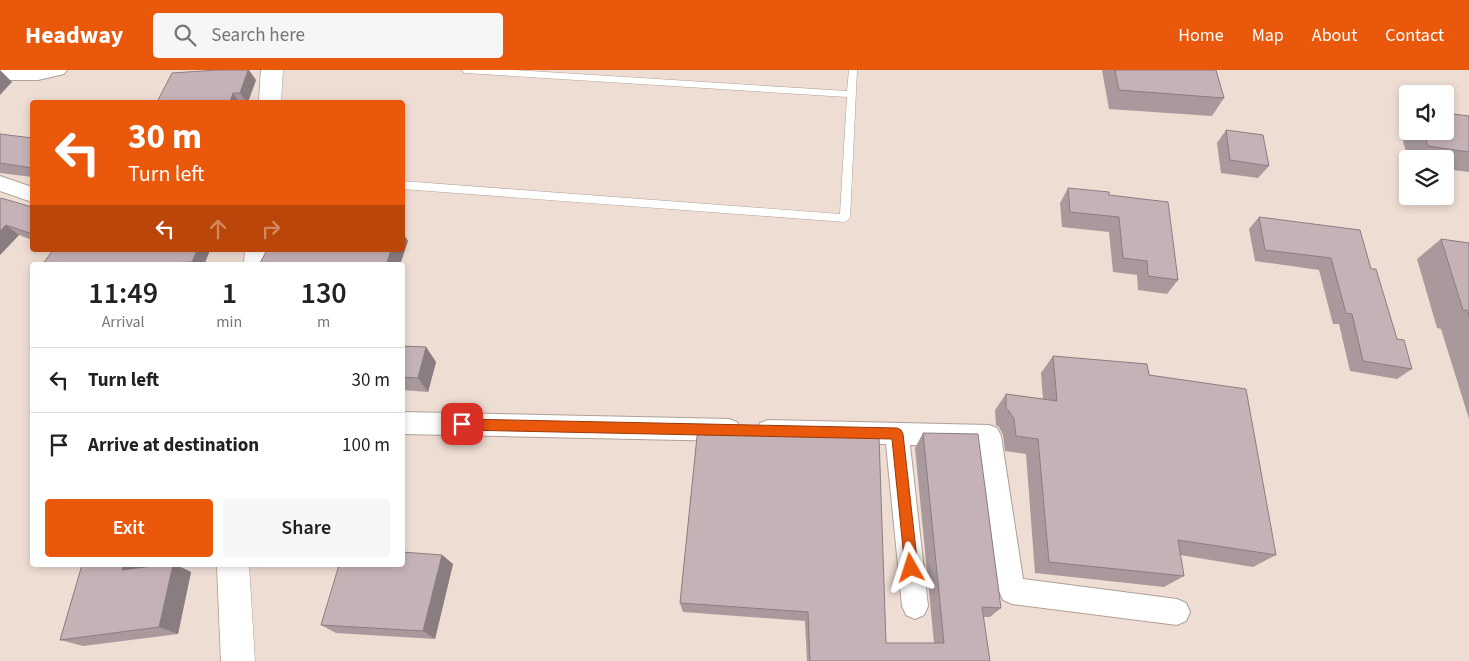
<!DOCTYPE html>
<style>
:root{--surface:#fff;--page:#f6f6f6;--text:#222;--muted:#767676;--line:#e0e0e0;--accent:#ea580c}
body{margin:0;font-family:"Source Sans 3",sans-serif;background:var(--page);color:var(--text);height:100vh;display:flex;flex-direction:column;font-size:19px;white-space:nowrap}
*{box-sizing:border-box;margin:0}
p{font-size:16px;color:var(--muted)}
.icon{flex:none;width:28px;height:28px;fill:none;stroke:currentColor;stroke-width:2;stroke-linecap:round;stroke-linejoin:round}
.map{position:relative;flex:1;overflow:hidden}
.drawer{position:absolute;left:30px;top:192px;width:375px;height:305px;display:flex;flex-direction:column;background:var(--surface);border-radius:5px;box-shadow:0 2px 8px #0003}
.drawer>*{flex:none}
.guide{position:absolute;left:30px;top:30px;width:375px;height:152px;border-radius:5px;box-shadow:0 2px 8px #0003;background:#ea580c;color:#fff;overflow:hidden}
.controls{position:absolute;left:1399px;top:15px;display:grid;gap:10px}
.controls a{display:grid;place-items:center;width:55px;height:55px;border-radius:5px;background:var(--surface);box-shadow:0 2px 8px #0003;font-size:25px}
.pin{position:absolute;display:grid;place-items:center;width:42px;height:42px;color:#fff;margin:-21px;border-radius:10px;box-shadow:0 2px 8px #0006}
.me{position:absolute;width:55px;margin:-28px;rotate:354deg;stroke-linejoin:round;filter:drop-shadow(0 0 4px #0008)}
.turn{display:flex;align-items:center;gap:18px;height:105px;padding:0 15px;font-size:22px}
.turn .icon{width:65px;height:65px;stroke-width:2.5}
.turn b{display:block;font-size:35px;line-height:42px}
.lanes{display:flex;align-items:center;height:48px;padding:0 15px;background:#0003;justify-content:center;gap:25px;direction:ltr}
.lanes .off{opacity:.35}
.eta{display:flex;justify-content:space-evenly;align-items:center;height:85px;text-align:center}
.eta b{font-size:30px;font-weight:600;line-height:35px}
.action{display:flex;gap:10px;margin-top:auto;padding:10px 15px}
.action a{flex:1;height:58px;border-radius:5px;background:var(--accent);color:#fff;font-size:20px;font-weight:600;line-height:58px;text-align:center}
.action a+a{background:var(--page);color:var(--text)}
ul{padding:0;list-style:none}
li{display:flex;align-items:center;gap:15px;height:65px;padding:0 15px;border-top:1px solid var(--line)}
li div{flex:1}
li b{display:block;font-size:19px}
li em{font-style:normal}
header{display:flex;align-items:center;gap:30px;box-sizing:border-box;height:70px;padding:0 25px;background:var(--accent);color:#fff}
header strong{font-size:24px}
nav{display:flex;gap:28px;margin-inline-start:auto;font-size:18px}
.search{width:350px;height:45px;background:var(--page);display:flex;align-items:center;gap:12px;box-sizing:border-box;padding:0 18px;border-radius:5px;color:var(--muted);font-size:19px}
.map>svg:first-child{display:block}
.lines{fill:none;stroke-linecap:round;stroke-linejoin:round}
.lane-casing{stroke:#b0a097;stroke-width:1}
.street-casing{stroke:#b0a097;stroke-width:2}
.secondary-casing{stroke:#b0a097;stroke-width:1}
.lane{fill:#fff;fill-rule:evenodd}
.street{fill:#fff;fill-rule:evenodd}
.secondary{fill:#fff;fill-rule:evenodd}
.wall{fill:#a9999d}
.shaded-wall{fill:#8a7d80}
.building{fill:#c5b2b7;stroke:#8a7d80}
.route{fill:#ea580c;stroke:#983908}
</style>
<header>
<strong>Headway</strong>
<div class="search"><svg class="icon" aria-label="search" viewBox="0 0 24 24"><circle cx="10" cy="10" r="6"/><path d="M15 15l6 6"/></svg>Search here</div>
<nav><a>Home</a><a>Map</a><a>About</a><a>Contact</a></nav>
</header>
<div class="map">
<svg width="1469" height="591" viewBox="0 0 1469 591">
<rect width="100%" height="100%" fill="#eeddd3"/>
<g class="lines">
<g class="lane-casing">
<polygon id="lane" points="461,0 514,0 847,21 849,0 857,0 850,148 845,152 402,119 402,111 840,144 847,27 465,3"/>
</g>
<g class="street-casing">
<g id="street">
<polygon points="0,0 67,0 64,4 38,10 0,10"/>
<polygon points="0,106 32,117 32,132 0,121"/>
<polygon points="402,342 729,349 737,352 741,360 737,368 729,371 402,364"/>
<polygon points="768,350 989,355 997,358 1001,366 1023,509 1177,529 1186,533 1190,542 1186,551 1177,555 1012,534 1003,530 999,521 979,377 910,375 928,536 924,545 915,549 906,545 902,536 886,374 768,372 760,369 756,361 760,353"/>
</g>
</g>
<g class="secondary-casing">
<g id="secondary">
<polygon points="261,0 283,0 281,32 259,32"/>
<polygon points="245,180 271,180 270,195 244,195"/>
<polygon points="217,495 249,495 255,591 221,591"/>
</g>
</g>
<use href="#lane" class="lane"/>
<use href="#street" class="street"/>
<use href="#secondary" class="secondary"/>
</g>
<g class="wall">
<polygon points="1102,0 1216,0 1224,28 1212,46 1109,39"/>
<polygon points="256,10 248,32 157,32"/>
<polygon points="1469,46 1469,102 1445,99 1445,89 1408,89 1399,57 1408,48 1408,61 1445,61"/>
<polygon points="1226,60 1269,96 1258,108 1221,103 1217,73"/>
<polygon points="0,64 32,68 32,107 0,103"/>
<polygon points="1068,118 1109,125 1178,210 1167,224 1138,220 1137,205 1113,202 1109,162 1062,157 1060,133"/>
<polygon points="0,129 32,137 32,170 19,165 0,185"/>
<polygon points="1259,147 1371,199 1397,269 1412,299 1397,309 1350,301 1339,254 1333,254 1319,200 1255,191 1249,159"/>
<polygon points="1441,169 1469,173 1469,349 1441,259 1437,258 1417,189"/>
<polygon points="210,180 204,195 42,195"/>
<polygon points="402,276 426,277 436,292 428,322 402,320"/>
<polygon points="1053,286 1149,305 1276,485 1253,497 1180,485 1184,506 1164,517 1035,503 1026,384 1005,381 1003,365 999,357 996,355 995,340 1006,324 1043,329 1041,303"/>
<polygon points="698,357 886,573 934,573 915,378 923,363 1001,538 990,547 983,547 990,591 807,591 805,551 683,542 680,533"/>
<polygon points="442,485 453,494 435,569 336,563 321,555"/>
<polygon points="82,495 145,495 144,497 160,495 176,495 191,502 178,564 83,576 60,570"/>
</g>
<g class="shaded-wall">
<polygon points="0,0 12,12 0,25"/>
<polygon points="248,0 249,0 256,10 248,32 247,32 240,23"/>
<polygon points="233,23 239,32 230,32"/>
<polygon points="6,155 19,165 0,185 0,161"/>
<polygon points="402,161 408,171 400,195 386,195 391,180 402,180"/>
<polygon points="197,180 210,180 204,195 195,195 192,192"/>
<polygon points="426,277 436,292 428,322 418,308"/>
<polygon points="442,485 453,494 435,569 423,561"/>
<polygon points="123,495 145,495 142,508 122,500"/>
<polygon points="173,495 176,495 191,502 178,564 159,557"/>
</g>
<g class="building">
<polygon points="218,0 248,0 240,23 233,23 230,32 157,32 172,3"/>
<polygon points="1115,0 1216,0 1224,28 1119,20"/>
<polygon points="1445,43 1469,46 1469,82 1428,76 1423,61 1445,61"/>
<polygon points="1226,60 1263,65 1269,96 1230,90"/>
<polygon points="0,64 32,68 32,98 0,93"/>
<polygon points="1068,118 1109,122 1109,125 1168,132 1178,210 1148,206 1147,191 1123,188 1119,147 1070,142"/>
<polygon points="1,128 32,137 32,164 6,155 0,161 0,129"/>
<polygon points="1259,147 1360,160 1371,199 1376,199 1397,269 1404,270 1412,299 1363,291 1352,244 1346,243 1331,188 1265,180"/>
<polygon points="1441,169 1469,173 1469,246 1467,240 1463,240"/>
<polygon points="53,180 197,180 192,192 156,194 156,195 42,195"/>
<polygon points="267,180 391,180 386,195 259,195"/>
<polygon points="402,276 426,277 418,308 402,307"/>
<polygon points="1053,286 1147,294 1149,305 1246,319 1276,485 1178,470 1184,506 1049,492 1038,369 1016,366 1014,349 1009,341 1006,339 1006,324 1057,331"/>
<polygon points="698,357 879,366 886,573 944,573 923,363 978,364 1001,538 982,537 990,591 810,591 808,542 680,533"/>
<polygon points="402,482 442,485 423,561 321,555 339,495 402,495"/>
<polygon points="82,495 123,495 122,500 160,495 173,495 159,557 60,570"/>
</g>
<polygon class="route" points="462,349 897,358 901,360 903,364 918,498 916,502 911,504 907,502 905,498 892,369 462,360 458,358 456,354 458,351"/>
</svg>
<div class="controls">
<a><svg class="icon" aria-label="sound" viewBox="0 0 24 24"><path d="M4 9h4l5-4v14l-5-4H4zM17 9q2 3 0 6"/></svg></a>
<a><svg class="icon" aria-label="layers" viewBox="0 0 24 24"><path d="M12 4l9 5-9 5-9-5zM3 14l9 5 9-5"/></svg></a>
</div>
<div class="pin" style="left:462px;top:354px;background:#d93025"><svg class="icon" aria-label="arrive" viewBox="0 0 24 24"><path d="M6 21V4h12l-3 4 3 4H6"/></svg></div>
<svg class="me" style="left:911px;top:498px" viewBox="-20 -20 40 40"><path d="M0-17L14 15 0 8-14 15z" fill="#ea580c" stroke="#fff" stroke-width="4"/></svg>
<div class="guide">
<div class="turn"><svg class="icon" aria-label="left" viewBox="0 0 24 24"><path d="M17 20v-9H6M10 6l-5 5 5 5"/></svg><div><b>30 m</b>Turn left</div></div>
<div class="lanes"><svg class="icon" aria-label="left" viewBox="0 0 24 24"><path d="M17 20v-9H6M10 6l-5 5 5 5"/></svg><svg class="icon off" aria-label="ahead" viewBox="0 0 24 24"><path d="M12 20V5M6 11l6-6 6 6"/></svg><svg class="icon off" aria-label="right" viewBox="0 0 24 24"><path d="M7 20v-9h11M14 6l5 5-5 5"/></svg></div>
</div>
<section class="drawer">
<div class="eta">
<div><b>11:49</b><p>Arrival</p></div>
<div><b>1</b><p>min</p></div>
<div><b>130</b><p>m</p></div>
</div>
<ul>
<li><svg class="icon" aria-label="left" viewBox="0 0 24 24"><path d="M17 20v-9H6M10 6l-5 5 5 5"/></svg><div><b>Turn left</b></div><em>30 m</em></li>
<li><svg class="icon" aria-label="arrive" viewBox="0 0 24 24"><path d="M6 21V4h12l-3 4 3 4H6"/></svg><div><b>Arrive at destination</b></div><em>100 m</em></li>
</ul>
<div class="action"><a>Exit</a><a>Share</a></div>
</section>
</div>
